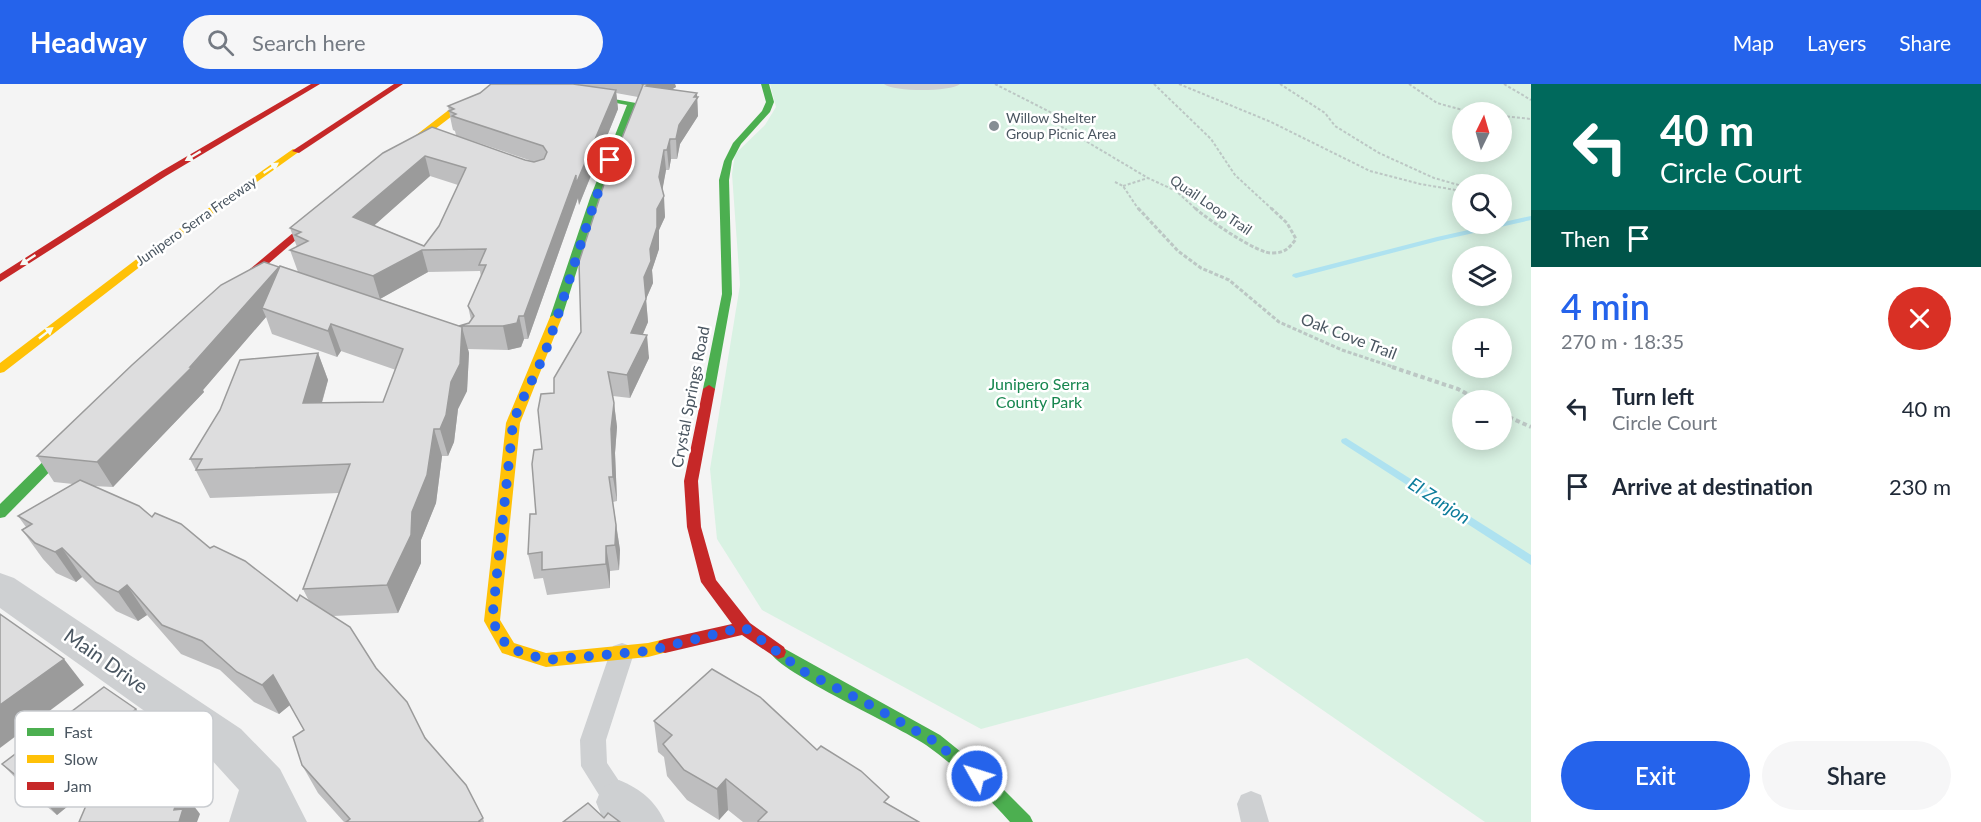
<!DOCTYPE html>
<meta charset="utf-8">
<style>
:root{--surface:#fff;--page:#f6f6f7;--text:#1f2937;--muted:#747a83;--accent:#2563eb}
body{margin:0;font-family:Lato,sans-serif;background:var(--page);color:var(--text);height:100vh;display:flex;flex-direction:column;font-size:22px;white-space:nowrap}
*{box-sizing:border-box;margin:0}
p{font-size:20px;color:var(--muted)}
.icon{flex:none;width:33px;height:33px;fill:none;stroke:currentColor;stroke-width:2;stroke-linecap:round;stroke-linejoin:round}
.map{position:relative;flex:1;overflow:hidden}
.side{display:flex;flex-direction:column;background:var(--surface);width:450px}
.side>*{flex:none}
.banner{background:#00695c;color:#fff;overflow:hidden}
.needle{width:39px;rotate:5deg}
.fabs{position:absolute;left:1452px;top:18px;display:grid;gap:12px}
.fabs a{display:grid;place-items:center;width:60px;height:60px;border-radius:50%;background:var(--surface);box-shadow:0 3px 15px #0003;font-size:30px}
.pin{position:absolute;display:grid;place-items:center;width:51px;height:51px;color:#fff;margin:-26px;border:3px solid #fff;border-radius:50%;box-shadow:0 2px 6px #0007}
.me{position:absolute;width:66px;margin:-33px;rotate:309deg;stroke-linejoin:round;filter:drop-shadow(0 0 4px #0008)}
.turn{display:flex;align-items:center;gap:21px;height:126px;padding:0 30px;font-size:27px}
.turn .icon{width:78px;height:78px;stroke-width:2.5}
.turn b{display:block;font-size:42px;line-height:51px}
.then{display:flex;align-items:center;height:57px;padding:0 30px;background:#0003;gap:12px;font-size:22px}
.round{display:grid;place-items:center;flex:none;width:63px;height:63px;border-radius:32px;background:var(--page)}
.overview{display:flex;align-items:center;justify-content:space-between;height:102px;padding:0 30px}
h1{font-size:36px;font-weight:600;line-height:45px;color:var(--accent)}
.action{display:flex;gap:12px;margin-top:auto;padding:12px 30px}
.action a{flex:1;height:69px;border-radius:36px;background:var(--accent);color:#fff;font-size:24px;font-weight:600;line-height:69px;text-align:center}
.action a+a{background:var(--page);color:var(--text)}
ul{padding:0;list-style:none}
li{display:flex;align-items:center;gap:18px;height:78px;padding:0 30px}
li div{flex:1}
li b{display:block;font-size:22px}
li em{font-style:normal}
header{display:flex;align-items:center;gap:36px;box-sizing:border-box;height:84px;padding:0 30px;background:var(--accent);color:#fff}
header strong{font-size:28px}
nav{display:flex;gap:33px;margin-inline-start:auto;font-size:21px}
.search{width:420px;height:54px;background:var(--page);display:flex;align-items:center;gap:15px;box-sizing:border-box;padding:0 21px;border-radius:33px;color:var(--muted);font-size:22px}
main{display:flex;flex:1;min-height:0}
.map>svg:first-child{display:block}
.green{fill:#d9f2e3;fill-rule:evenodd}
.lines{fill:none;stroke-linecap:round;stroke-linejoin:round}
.stream{fill:#aee2f0;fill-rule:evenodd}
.path-far2{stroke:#bcc7c4;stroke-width:2;stroke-dasharray:3 2;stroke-linecap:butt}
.path-far1{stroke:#bcc7c4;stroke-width:3;stroke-dasharray:4 2;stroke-linecap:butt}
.path{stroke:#bcc7c4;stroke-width:4;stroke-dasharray:4.5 3;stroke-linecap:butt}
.lane{fill:#ced0d2;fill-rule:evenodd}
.street{fill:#ced0d2;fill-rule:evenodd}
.fast{fill:#4caf50;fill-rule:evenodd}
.slow{fill:#ffc107;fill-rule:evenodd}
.jam{fill:#c62828;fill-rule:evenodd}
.wall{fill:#bebebf;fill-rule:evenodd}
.shaded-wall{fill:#9b9b9b}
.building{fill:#ddddde;stroke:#9b9b9b;stroke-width:1.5;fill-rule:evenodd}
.oneway{fill:#f6fbf6}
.route{stroke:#2563eb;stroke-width:10;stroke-dasharray:0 18}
.poi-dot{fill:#868d94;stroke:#fff;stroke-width:2}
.labels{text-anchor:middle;stroke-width:5;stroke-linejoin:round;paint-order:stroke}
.far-poi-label{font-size:14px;fill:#4a5661;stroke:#fff;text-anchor:start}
.far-street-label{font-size:14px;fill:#4a5661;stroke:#fff}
.street-label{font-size:16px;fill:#4a5661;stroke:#fff}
.park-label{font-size:16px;fill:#17864f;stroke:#fff}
.water-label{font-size:18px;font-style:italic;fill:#0c7c9b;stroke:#fff}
.near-street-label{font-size:20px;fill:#4a5661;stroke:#fff}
.key{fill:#fff;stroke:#c9ccd0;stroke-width:1.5}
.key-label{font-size:16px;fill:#4a5661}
</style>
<header>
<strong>Headway</strong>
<div class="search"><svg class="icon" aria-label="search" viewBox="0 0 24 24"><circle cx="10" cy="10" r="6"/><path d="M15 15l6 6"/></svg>Search here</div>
<nav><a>Map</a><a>Layers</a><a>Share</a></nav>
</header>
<main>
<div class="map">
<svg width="1531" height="738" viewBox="0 0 1531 738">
<rect width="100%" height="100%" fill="#f4f4f4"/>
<path class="green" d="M770,0h761v738h-46l-238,-164 -266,71 -219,-119 -45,-71 -7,-70 30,-184 -8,-111 3,-20 30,-29 11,-18zM1462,28h40v40h-40zM1462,100h40v40h-40zM1462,172h40v40h-40zM1462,244h40v40h-40zM1462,316h40v40h-40z"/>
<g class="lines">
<g class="stream">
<polygon points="1531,132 1531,136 1438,157 1296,194 1292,192 1293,190 1437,153"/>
<polygon points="1346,354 1531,471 1531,481 1342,359 1341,357 1342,355"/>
</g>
<g class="path-far2">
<polyline points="995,0 1052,29 1062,43 1148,94 1176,107 1197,126"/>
<polyline points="1154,0 1211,55 1235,91 1273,126"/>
<polyline points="1179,0 1271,38 1370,87 1420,100 1462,107"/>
<polyline points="1280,0 1325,29 1335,42 1379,69 1434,94 1462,102"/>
<polyline points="1409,0 1437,19 1470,28"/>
<polyline points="1504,0 1531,16"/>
<polyline points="1502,32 1531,35"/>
<polyline points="1115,98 1123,102 1139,126"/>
<polyline points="1123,102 1148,94"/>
</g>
<g class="path-far1">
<polyline points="1138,124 1178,167 1201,184 1229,196 1279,238 1342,266 1396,284"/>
<path d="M1195,124c12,11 64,47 78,45 12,0 16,-5 23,-14l-9,-16 -16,-15"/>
</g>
<g class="path">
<polyline points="1392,283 1458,305 1478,316"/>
<polyline points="1502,330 1531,343"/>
</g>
<g class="lane">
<path d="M884,0h76c-10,8 -66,8 -76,0z"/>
<polygon points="622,559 631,562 634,569 606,656 607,679 633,718 629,727 619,731 609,727 581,682 580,656 610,569 613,562"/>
<polygon points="1251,707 1261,711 1269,738 1241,738 1237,720 1241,711"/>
</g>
<g class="street">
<polygon points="0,489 14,494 241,645 280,685 307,738 229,738 239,706 209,673 0,524"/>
<path d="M619,696c22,9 36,21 46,42h-58l-5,-5 -6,-15 6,-15z"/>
</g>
<g class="fast">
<polygon points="761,0 769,0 774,18 770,28 741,60 732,77 729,96 732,210 715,305 709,309 703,305 722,210 719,96 724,77 733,59 762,27 766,18"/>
<polygon points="569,7 636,19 600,114 562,233 556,236 550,233 590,114 627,21 572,11 569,11"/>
<polygon points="77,348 82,349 84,352 82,355 5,433 0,434 0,420 72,349"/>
<path d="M778,561l162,90 47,38 43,43 3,6h-23c-25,-28 -53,-55 -84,-77 -28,-19 -146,-72 -156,-93l2,-5z"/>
</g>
<g class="slow">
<polygon points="485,7 492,9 456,29 400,72 394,72 394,68 450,25"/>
<polygon points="293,65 300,67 150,175 4,288 0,289 0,279 142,171"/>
<polygon points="556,230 562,233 520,339 500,536 514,559 546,569 648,559 665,555 671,557 673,562 671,567 648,573 546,583 502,569 484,537 506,339 550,233"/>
</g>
<g class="jam">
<polygon points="311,0 320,0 166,92 0,198 0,190 160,88"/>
<polygon points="394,0 403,0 299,69 292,67"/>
<polygon points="325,122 333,124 232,211 224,211 224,207"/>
<polygon points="709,301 715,305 698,397 701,443 716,496 750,539 784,563 786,568 784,573 778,575 742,551 665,569 659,567 657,562 659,557 665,555 732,540 701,498 687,443 684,397 703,305"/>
</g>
</g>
<g class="wall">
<path d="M491,0h184l1,3 -4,2 25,8 1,19 -18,28 -3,15h-6l-2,11h-3l-4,20 3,27 -6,13v19l-7,21 1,13 -7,16 2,23 -5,12 6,24 -19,40 -17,-2 4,31 -2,26 2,48 -4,1 7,48 -1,20 -9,1v17l-63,7 -4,-17 -9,1 -6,-25 8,-40 6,-65 12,-56 27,-61 57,-235 -22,-4 2,16 -39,96 -1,-7 -50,141h-4l-3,8 -13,3 -40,-1 1,4 -2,38 -9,18 -4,33 -6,14h-6l-6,47 -15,37v23l-23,50 -65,3 43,52 107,150 1,4h-140l-26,-29 -16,-28 2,-35 -14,-25 -11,9 -25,-12 -34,-32 -39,-16 -34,-39 -9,6 -22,-10 -34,-34 -6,5 -20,-9 -13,-14 -21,-29 4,-3 -8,-11 55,-32 -19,-2 -17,-26 242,-189 19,5 -8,-22 7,-3 -7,-19 166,-93 -1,-4 -2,-1 -1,-4 -4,-20 32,-13zM467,55l65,22 -7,-1zM430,92l28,9 -19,41 -15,20 -50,-21zM480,187l1,6 -13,29 3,14 -2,3 -10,3 -79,-27 48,-27zM266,233l6,17 65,23 4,-6 55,19 -13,32 -61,1 6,-23 -10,-27 -128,106 20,39 129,-5 -36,96 6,12h-12l-87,-53 -117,-62 20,1 91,-95 -1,-2z"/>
<polygon points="654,637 817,666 888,720 919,738 743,738 728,726 719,736 687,716 667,692 664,673 658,668"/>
<polygon points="155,651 57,731 27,706 2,680"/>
</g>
<g class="shaded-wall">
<polygon points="649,0 675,0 676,3 648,20 646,2"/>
<polygon points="616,6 618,25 579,121 578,114 528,255 524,232 576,91"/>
<polygon points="697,9 698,32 680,60 677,75 676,55 679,41"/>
<polygon points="670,55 671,75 669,86 667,66"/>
<polygon points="664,66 666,86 661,114 659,93"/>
<polygon points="425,72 430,92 359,155 353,133"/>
<polygon points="664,112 665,133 659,146 659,165 652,186 653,199 646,215 648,238 633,273 631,249 650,165 657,125"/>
<polygon points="422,166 428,188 380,215 373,192"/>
<polygon points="279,183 262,224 266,233 203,306 204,308 113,403 97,378 190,283"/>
<polygon points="519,232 524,255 521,263 508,266 503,242"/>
<polygon points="331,240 341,267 337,273 328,247"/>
<polygon points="462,243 469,269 467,307 458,325 454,358 448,372 440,345"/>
<polygon points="647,251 649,274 630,314 627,291"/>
<polygon points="318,269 328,296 314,346 303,319"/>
<polygon points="614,319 617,343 615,369 617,417 613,393 611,345"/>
<polygon points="434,345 442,372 436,419 421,456 421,479 398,529 387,501 412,428"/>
<polygon points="616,441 620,466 619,486 615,461"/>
<polygon points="606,462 610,487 610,504 606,480"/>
<polygon points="62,464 82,493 76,498 55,468"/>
<polygon points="127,501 147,531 138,537 118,508"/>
<polygon points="64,575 84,601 0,664 0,621"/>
<polygon points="273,591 290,621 279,630 262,601"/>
<polygon points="136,625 155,651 57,731 34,706"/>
<polygon points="726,695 728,726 719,736 717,705"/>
<polygon points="181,705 200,730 197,738 179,738 174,726"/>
</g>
<g class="building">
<path d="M491,0h82l43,6 -40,94v-9l-52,141h-5l-2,7 -14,3h-44l10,-3 5,-7 -6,-10 18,-41h-7l7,-16 -64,1 -49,26 -83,-26 18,-9 -13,-6 6,-3 -11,-4 93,-75 49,-26 93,33 9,2 10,-3 3,-7 -4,-6 -91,-30 4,-2 -7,-3 5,-2 -6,-3 32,-13zM425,72l41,12 -27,58 -15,20 -71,-29z"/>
<polygon points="642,0 649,0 646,2 697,9 694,13 698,13 679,41 676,55 670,55 667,66 664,66 659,93 664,112 657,125 657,143 650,165 651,177 644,193 646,215 631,249 647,251 627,291 608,288 614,319 611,345 613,393 609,393 616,441 615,461 606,462 606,480 542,486 542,468 528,470 530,430 536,430 532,380 534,366 542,365 538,326 541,310 554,309 554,294 581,248 579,178 606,94 643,1"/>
<polygon points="264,178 279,183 190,283 192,283 97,378 37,372 132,281 221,201"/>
<polygon points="280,182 462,243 460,280 451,298 446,331 440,345 434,345 427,391 412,428 411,451 387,501 303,505 350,380 196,386 202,375 190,375 220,326 240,276 318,269 303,319 383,318 403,265 331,240 328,247 262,224"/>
<polygon points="80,396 139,422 152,433 155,429 181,440 210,464 214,462 245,477 297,517 300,511 350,543 376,584 407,618 425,654 466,701 483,734 479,737 480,738 346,738 350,735 302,681 293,653 304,646 273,591 262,601 237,588 202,557 162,541 127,501 118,508 96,498 62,464 55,468 35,459 22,446 32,440 18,432"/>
<polygon points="0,530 64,575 0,621"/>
<polygon points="712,585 760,613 817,666 821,662 861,687 889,713 884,718 919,738 758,738 758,737 767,728 726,695 717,705 684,686 663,660 672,651 654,637"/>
<polygon points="104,603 136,625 34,706 2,680"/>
<polygon points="181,705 174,726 183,725 179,738 79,738 88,717"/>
<polygon points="588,719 604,734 608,729 620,738 563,738"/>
</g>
<defs><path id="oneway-solid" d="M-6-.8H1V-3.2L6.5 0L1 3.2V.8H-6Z" transform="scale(1.5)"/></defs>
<g class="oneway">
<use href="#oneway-solid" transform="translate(193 72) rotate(149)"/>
<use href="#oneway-solid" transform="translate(271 84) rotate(-34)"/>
<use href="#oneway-solid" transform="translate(28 176) rotate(147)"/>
<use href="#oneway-solid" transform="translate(46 249) rotate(-38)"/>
</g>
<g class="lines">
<path class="route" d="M610,76c-24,62 -41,125 -63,187 -10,27 -25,49 -34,76l-21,198 16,27 38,12 102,-9 96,-24 59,44 69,35 62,35 43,35"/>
</g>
<circle class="poi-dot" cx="994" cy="42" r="6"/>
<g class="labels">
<g class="far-poi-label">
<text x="1006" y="39">Willow Shelter<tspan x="1006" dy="16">Group Picnic Area</tspan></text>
</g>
<g class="far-street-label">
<text transform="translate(1211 121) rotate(34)" y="5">Quail Loop Trail</text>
<text transform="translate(196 137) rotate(-35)" y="5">Junipero Serra Freeway</text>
</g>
<g class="street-label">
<text transform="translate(1349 252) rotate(21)" y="6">Oak Cove Trail</text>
<text transform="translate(690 313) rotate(-79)" y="6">Crystal Springs Road</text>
</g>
<g class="park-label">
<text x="1039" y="306">Junipero Serra<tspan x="1039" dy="18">County Park</tspan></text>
</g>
<g class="water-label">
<text transform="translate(1439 417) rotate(33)" y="6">El Zanjon</text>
</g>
<g class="near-street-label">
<text transform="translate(106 577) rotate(35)" y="7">Main Drive</text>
</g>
</g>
<rect x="15" y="627" width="198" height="96" rx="9" class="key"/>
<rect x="27" y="644" width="27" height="8" fill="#4caf50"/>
<rect x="27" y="671" width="27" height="8" fill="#ffc107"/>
<rect x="27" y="698" width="27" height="8" fill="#c62828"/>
<g class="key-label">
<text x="64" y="654">Fast</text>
<text x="64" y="681">Slow</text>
<text x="64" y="708">Jam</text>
</g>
</svg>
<div class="fabs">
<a><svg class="needle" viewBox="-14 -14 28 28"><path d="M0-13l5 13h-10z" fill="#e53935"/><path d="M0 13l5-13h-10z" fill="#747a83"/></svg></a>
<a><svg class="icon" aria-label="search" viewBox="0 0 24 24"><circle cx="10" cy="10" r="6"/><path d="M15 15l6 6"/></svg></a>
<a><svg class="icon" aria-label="layers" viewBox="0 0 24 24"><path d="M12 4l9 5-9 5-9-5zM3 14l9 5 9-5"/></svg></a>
<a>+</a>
<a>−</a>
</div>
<div class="pin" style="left:610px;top:76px;background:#d93025"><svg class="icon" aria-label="arrive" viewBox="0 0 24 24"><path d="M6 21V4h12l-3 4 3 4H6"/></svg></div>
<svg class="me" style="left:977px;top:692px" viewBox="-20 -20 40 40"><circle r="17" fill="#2563eb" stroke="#fff" stroke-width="3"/><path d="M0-11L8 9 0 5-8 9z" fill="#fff"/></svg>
</div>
<section class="side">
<div class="banner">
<div class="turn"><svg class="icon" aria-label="left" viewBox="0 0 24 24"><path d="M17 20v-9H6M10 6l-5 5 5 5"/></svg><div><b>40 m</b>Circle Court</div></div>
<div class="then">Then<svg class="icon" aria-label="arrive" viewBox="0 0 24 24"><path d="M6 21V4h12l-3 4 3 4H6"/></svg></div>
</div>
<div class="overview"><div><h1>4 min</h1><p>270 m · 18:35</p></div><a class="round" style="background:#d93025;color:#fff"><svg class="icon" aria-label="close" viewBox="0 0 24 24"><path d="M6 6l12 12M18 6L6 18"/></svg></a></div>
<ul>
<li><svg class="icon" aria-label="left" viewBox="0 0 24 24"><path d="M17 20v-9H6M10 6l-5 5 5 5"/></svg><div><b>Turn left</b><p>Circle Court</p></div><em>40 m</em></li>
<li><svg class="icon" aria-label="arrive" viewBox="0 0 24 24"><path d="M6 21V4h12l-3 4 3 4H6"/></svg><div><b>Arrive at destination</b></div><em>230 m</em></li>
</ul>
<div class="action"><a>Exit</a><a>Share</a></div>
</section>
</main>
